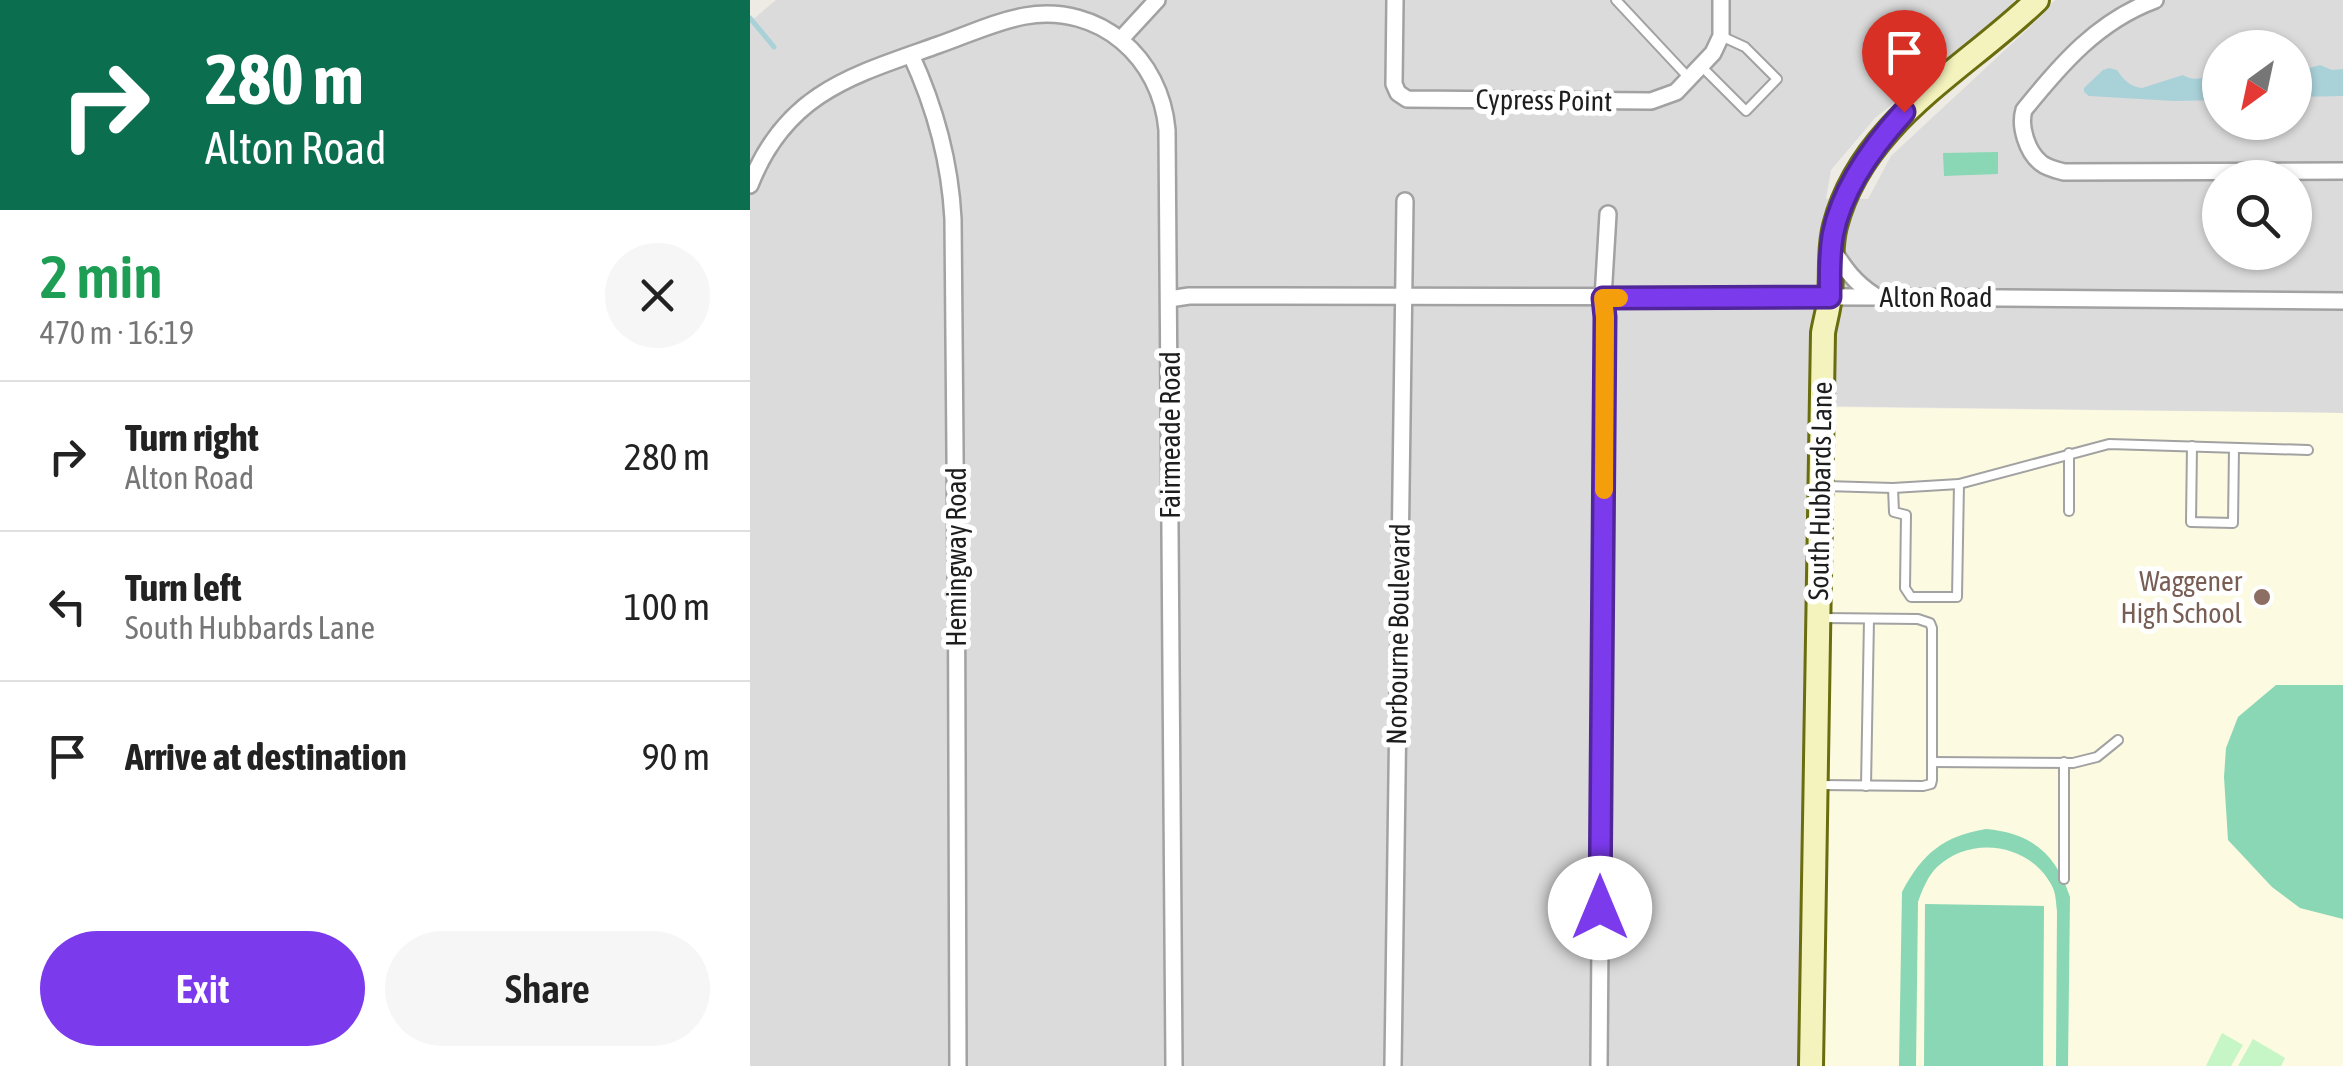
<!DOCTYPE html>
<meta charset="utf-8">
<style>
:root{--surface:#fff;--page:#f6f6f6;--text:#222;--muted:#767676;--line:#e0e0e0;--accent:#7c3aed}
body{margin:0;font-family:"Asap Condensed",sans-serif;background:var(--page);color:var(--text);height:100vh;display:flex;flex-direction:column;font-size:38px;white-space:nowrap}
*{box-sizing:border-box;margin:0}
p{font-size:32px;color:var(--muted)}
.icon{flex:none;width:55px;height:55px;fill:none;stroke:currentColor;stroke-width:2;stroke-linecap:round;stroke-linejoin:round}
.map{position:relative;flex:1;overflow:hidden}
.details{display:flex;flex-direction:column;background:var(--surface);width:750px}
.details>*{flex:none}
.hud{background:#0b6e4f;color:#fff;overflow:hidden}
.needle{width:65px;rotate:213deg}
.buttons{position:absolute;left:1452px;top:30px;display:grid;gap:20px}
.buttons a{display:grid;place-items:center;width:110px;height:110px;border-radius:50%;background:var(--surface);box-shadow:0 2px 8px #0004;font-size:50px}
.pin{position:absolute;display:grid;place-items:center;width:85px;height:85px;color:#fff;margin:-102px -42px;border-radius:50% 50% 50% 0;rotate:-45deg;box-shadow:0 0 10px #0007}
.pin .icon{rotate:45deg}
.me{position:absolute;width:110px;margin:-55px;rotate:0deg;stroke-linejoin:round;filter:drop-shadow(0 0 8px #0008)}
.turn{display:flex;align-items:center;gap:35px;height:210px;padding:0 40px;font-size:45px}
.turn .icon{width:130px;height:130px;stroke-width:2.5}
.turn b{display:block;font-size:70px;line-height:85px}
.round{display:grid;place-items:center;flex:none;width:105px;height:105px;border-radius:52px;background:var(--page)}
.headline{display:flex;align-items:center;justify-content:space-between;height:170px;padding:0 40px}
h1{font-size:60px;font-weight:600;line-height:75px;color:#1e9e55}
.action{display:flex;gap:20px;margin-top:auto;padding:20px 40px}
.action a{flex:1;height:115px;border-radius:60px;background:var(--accent);color:#fff;font-size:40px;font-weight:600;line-height:115px;text-align:center}
.action a+a{background:var(--page);color:var(--text)}
ul{padding:0;list-style:none}
li{display:flex;align-items:center;gap:30px;height:150px;padding:0 40px;border-top:2px solid var(--line)}
li div{flex:1}
li b{display:block;font-size:38px}
li em{font-style:normal}
main{display:flex;flex:1;min-height:0}
.map>svg:first-child{display:block}
.residential{fill:#dcdbdb;fill-rule:evenodd}
.education{fill:#fcfae0}
.park{fill:#c6f5c6}
.pitch{fill:#89d7b4}
.water{fill:#a9d1d8}
.lines{fill:none;stroke-linecap:round;stroke-linejoin:round}
.stream{stroke:#a9d1d8;stroke-width:5}
.lane-casing{stroke:#a2a2a2;stroke-width:12}
.street-casing{stroke:#a2a2a2;stroke-width:20}
.secondary-casing{stroke:#696d0e;stroke-width:28}
.lane{stroke:#fff;stroke-width:8}
.street{stroke:#fff;stroke-width:15}
.secondary{stroke:#f4f3bd;stroke-width:22}
.route-casing{stroke:#51269a;stroke-width:25}
.route{stroke:#7c3aed;stroke-width:18}
.slow{stroke:#f59e0b;stroke-width:18}
.education-dot{fill:#8d6e63;stroke:#fff;stroke-width:4}
.labels{text-anchor:middle;stroke-width:10;stroke-linejoin:round;paint-order:stroke}
.street-label{font-size:28px;fill:#1e1e1e;stroke:#fff}
.education-label{font-size:28px;fill:#785e54;stroke:#fff;text-anchor:end}
</style>
<main>
<section class="details">
<div class="hud">
<div class="turn"><svg class="icon" aria-label="right" viewBox="0 0 24 24"><path d="M7 20v-9h11M14 6l5 5-5 5"/></svg><div><b>280 m</b>Alton Road</div></div>
</div>
<div class="headline"><div><h1>2 min</h1><p>470 m · 16:19</p></div><a class="round"><svg class="icon" aria-label="close" viewBox="0 0 24 24"><path d="M6 6l12 12M18 6L6 18"/></svg></a></div>
<ul>
<li><svg class="icon" aria-label="right" viewBox="0 0 24 24"><path d="M7 20v-9h11M14 6l5 5-5 5"/></svg><div><b>Turn right</b><p>Alton Road</p></div><em>280 m</em></li>
<li><svg class="icon" aria-label="left" viewBox="0 0 24 24"><path d="M17 20v-9H6M10 6l-5 5 5 5"/></svg><div><b>Turn left</b><p>South Hubbards Lane</p></div><em>100 m</em></li>
<li><svg class="icon" aria-label="arrive" viewBox="0 0 24 24"><path d="M6 21V4h12l-3 4 3 4H6"/></svg><div><b>Arrive at destination</b></div><em>90 m</em></li>
</ul>
<div class="action"><a>Exit</a><a>Share</a></div>
</section>
<div class="map">
<svg width="1593" height="1066" viewBox="0 0 1593 1066">
<rect width="100%" height="100%" fill="#eeebe5"/>
<path class="residential" d="M26,0h1239l-12,15 -128,103 -44,52 -5,29h42l23,-43 144,-134 20,-22h288v413l-533,-7 -8,660h-1052v-1044zM1470,48h75v74h-75zM1470,178h75v74h-75z"/>
<polygon class="education" points="1078,407 1593,413 1593,1066 1072,1066"/>
<g class="park">
<polygon points="1472,1033 1493,1045 1481,1066 1456,1066"/>
<polygon points="1503,1039 1535,1058 1531,1066 1488,1066"/>
</g>
<g class="pitch">
<polygon points="1248,152 1248,174 1194,176 1193,153"/>
<polygon points="1526,685 1593,685 1593,919 1550,908 1522,887 1478,840 1474,777 1476,748 1488,717"/>
<path d="M1236,829c46,4 70,25 84,68l-2,169h-12l1,-155c-1,-7 -1,-16 -4,-23 -21,-44 -81,-54 -116,-21 -9,9 -15,23 -19,35l-2,164h-17l3,-174c20,-38 41,-56 84,-63z"/>
<polygon points="1175,904 1294,906 1293,1066 1174,1066"/>
</g>
<g class="water">
<polygon points="1570,65 1582,70 1593,69 1593,96 1545,97 1545,72"/>
<path d="M1359,68l8,2c6,9 13,17 25,18l41,-13c12,8 24,1 37,-3v28l-45,1 -86,-5 -5,-4v-4l19,-18z"/>
</g>
<g class="lines">
<polyline class="stream" points="0,18 24,47"/>
<g class="lane-casing">
<g id="lane">
<polyline points="866,0 938,77"/>
<polyline points="951,66 996,111 1027,79 995,47 971,36"/>
<polyline points="1442,446 1441,522 1483,523 1484,448"/>
<polyline points="1319,453 1319,511"/>
<polyline points="1075,486 1143,488 1209,484 1359,444 1558,450"/>
<polyline points="1143,488 1144,512 1156,515 1155,588 1161,597 1207,597 1209,484"/>
<polyline points="1182,762 1323,763 1347,757 1368,740"/>
<polyline points="1070,785 1173,786 1181,784 1182,780 1182,628 1180,623 1168,619 1073,618"/>
<polyline points="1116,786 1119,619"/>
<polyline points="1314,879 1314,762"/>
</g>
</g>
<g class="street-casing">
<g id="street">
<polyline points="645,0 644,84 648,93 657,99 901,101 926,92 963,53 971,36 971,0"/>
<path d="M1405,0c-57,21 -94,64 -131,110 -5,16 3,42 17,53 6,5 15,7 23,9l279,-1"/>
<polyline points="371,39 407,0"/>
<path d="M161,55c24,52 39,107 42,164 4,282 4,565 5,847"/>
<path d="M0,185c36,-93 104,-110 188,-140 29,-10 58,-24 87,-29 75,-13 136,42 142,114l7,936"/>
<path d="M1083,250c12,19 22,33 41,45"/>
<polyline points="419,299 439,296 1128,297 1593,301"/>
<polyline points="643,1066 655,201"/>
<polyline points="849,1066 855,317 853,298 858,214"/>
</g>
</g>
<g class="secondary-casing">
<path id="secondary" d="M1061,1066l12,-733c2,-12 6,-25 7,-38 2,-23 -1,-46 5,-69 27,-105 130,-156 202,-226"/>
</g>
<use href="#lane" class="lane"/>
<use href="#street" class="street"/>
<use href="#secondary" class="secondary"/>
</g>
<g class="lines">
<g class="route-casing">
<path id="route" d="M850,908l5,-591 -2,-19 227,-1c0,-21 -1,-42 3,-63 9,-46 40,-88 71,-122"/>
</g>
<use href="#route" class="route"/>
<polyline class="slow" points="854,490 855,317 853,298 869,298"/>
</g>
<circle class="education-dot" cx="1512" cy="597" r="10"/>
<g class="labels">
<g class="street-label">
<text transform="translate(794 100) rotate(1)" y="10">Cypress Point</text>
<text x="1186" y="307">Alton Road</text>
<text transform="translate(420 435) rotate(-90)" y="10">Fairmeade Road</text>
<text transform="translate(1070 491) rotate(-89)" y="10">South Hubbards Lane</text>
<text transform="translate(206 557) rotate(-90)" y="10">Hemingway Road</text>
<text transform="translate(648 634) rotate(-89)" y="10">Norbourne Boulevard</text>
</g>
<g class="education-label">
<text x="1492" y="591">Waggener<tspan x="1492" dy="32">High School</tspan></text>
</g>
</g>
</svg>
<div class="buttons">
<a><svg class="needle" viewBox="-14 -14 28 28"><path d="M0-13l5 13h-10z" fill="#e53935"/><path d="M0 13l5-13h-10z" fill="#767676"/></svg></a>
<a><svg class="icon" aria-label="search" viewBox="0 0 24 24"><circle cx="10" cy="10" r="6"/><path d="M15 15l6 6"/></svg></a>
</div>
<div class="pin" style="left:1154px;top:112px;background:#d93025"><svg class="icon" aria-label="arrive" viewBox="0 0 24 24"><path d="M6 21V4h12l-3 4 3 4H6"/></svg></div>
<svg class="me" style="left:850px;top:908px" viewBox="-20 -20 40 40"><circle r="19" fill="#fff"/><path d="M0-13L10 11 0 6-10 11z" fill="#7c3aed"/></svg>
</div>
</main>
